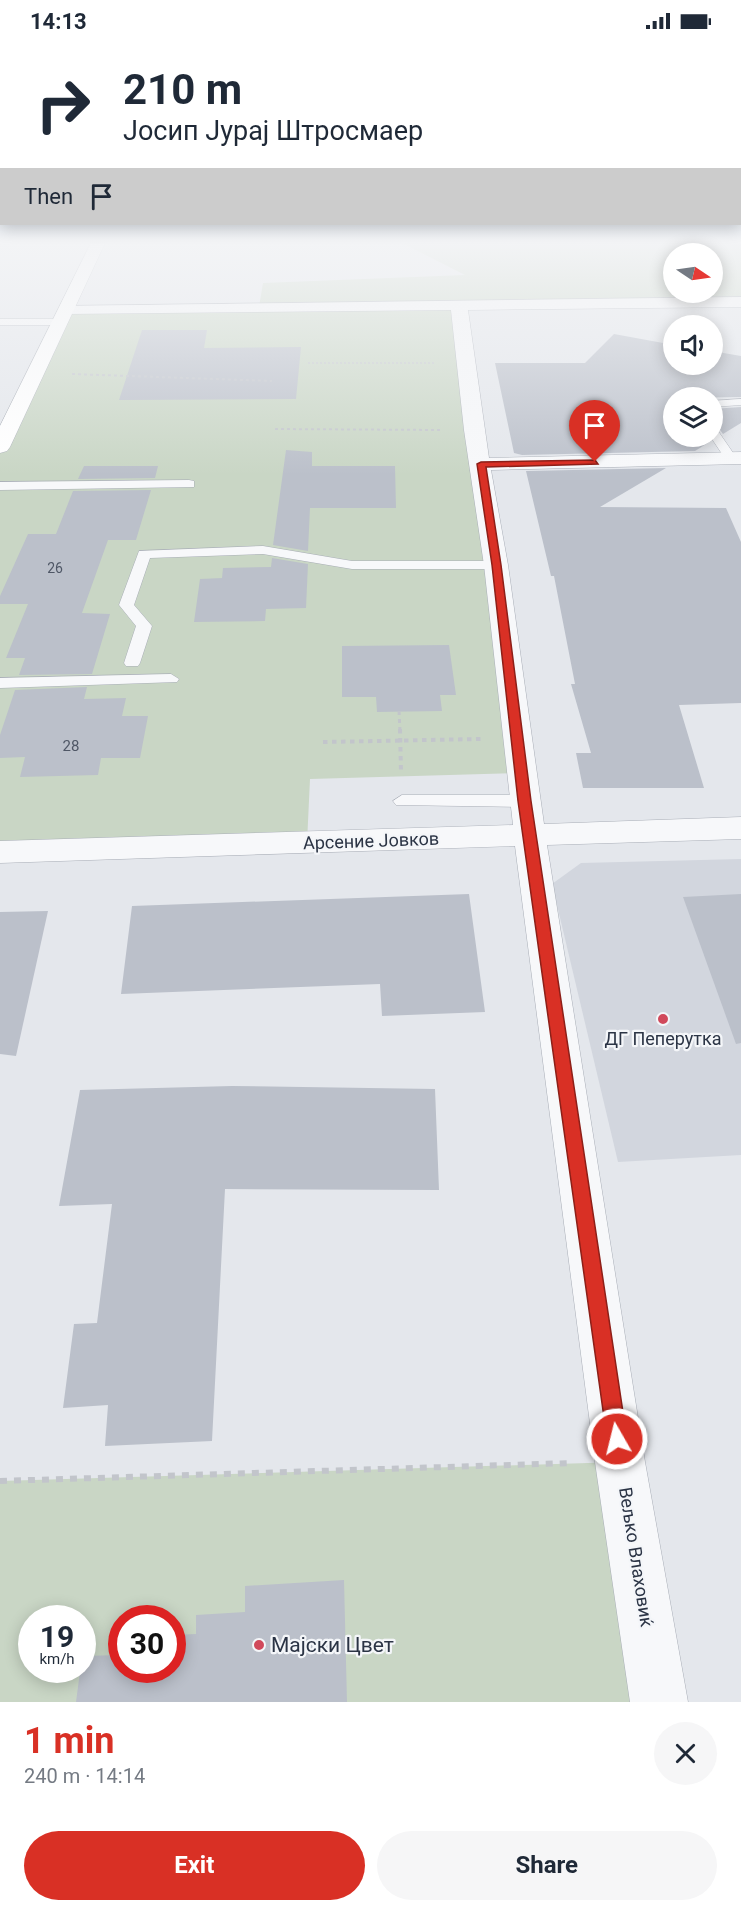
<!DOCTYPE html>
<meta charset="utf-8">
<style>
:root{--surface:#fff;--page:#f6f6f7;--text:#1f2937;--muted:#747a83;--accent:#d93025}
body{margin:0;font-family:Roboto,sans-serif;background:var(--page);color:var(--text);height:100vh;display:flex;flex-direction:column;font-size:22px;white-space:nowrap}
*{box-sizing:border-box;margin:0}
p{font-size:20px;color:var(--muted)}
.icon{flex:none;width:33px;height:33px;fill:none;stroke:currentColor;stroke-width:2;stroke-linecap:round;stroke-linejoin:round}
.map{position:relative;height:1660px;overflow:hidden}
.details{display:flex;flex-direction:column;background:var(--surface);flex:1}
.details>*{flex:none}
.hud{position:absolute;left:0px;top:0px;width:741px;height:183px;box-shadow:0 3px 15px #0003;background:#fff;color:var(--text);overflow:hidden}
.needle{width:39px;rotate:103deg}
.fabs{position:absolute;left:663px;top:201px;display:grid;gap:12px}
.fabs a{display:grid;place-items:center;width:60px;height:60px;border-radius:50%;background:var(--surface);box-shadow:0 3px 15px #0003;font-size:30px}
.speed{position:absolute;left:18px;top:1563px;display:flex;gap:12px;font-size:30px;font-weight:700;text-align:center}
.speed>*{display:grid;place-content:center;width:78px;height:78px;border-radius:50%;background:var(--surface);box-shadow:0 3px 15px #0003;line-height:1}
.speed small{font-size:15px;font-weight:400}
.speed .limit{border:9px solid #d22;background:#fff;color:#111}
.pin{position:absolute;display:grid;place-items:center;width:51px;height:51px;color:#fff;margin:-62px -26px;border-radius:50% 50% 50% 0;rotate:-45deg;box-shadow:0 0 6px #0007}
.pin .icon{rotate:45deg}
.me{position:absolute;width:66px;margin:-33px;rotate:352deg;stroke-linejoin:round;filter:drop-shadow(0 0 4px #0008)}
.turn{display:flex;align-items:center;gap:21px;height:126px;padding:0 24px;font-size:27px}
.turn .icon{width:78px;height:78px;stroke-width:2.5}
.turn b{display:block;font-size:42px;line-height:51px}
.then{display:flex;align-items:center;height:57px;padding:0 24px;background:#0003;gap:12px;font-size:22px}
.round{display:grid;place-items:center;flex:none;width:63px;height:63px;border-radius:32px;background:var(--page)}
.headline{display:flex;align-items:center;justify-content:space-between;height:102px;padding:0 24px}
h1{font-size:36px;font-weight:700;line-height:45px;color:var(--accent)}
.button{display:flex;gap:12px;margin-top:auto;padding:12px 24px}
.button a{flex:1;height:69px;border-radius:36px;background:var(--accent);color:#fff;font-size:24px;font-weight:700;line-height:69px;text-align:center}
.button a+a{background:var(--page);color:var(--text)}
.status{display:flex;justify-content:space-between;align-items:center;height:42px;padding:0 30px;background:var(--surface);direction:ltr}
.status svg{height:16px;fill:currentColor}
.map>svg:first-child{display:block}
.built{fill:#d2d6de}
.green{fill:#c9d6c5;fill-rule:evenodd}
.building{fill:#bbc0ca}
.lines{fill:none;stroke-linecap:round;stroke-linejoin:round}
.service-casing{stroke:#a9aeb7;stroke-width:1}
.minor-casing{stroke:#a9aeb7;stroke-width:1}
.secondary-casing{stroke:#a9aeb7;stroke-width:1}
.path-far4{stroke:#c2c5cb;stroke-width:1.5;stroke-dasharray:2 2;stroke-linecap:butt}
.path-far3{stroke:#c2c5cb;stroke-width:2;stroke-dasharray:3 3;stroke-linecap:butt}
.path-far2{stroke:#c2c5cb;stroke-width:3;stroke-dasharray:4 4;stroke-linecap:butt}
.path-far1{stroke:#c2c5cb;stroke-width:4;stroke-dasharray:4.5 4.5;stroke-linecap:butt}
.path{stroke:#c2c5cb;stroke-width:6;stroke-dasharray:7 7;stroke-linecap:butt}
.service{fill:#f7f8fa;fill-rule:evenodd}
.minor{fill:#f7f8fa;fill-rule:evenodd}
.secondary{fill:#fff;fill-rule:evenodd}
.route{fill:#d93025;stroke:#8d1f18;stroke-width:1.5}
.poi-dot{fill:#d1495b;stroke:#f4f6f9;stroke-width:2}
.labels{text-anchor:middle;stroke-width:4.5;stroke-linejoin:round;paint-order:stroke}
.far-number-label{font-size:14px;fill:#4f5766}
.number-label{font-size:15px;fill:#4f5766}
.street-label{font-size:18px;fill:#2b3445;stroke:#f4f6f9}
.poi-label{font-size:18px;fill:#2b3445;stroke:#f4f6f9}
.near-poi-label{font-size:21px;fill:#2b3445;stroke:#f4f6f9;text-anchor:start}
</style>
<div class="status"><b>14:13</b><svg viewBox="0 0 49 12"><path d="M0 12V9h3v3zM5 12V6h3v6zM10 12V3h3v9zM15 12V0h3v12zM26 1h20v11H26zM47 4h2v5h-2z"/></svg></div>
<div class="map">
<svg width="741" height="1660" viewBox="0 0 741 1660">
<rect width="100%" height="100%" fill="#e4e7ec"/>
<polygon class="built" points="741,817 741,1113 618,1120 552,842 581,821"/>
<g class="green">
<path d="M402,201h339v59l-282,4 62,467 -211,6 -3,64 -307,9v-405l67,-138 192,-2 4,-24 202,-8zM674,212h38v38h-38z"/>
<path d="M620,1420l39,240h-659v-221zM32,1576h50v52h-50zM122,1576h50v52h-50z"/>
</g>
<g class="building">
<polygon points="142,288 207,288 204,306 301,305 296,357 119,358"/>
<polygon points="614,292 674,303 674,322 712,322 712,309 741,314 741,355 674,356 674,394 708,394 711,399 695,409 522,413 514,411 495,321 585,321"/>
<polygon points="741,365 741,381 723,392 718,385 712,384 712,367"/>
<polygon points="286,408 312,410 312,424 395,424 396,466 310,466 308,509 273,503"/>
<polygon points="84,424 158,424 155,436 78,437"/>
<polygon points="666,426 600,465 726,466 741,500 741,661 679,663 704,746 583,746 576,711 591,711 571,642 575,642 554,534 551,534 526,429"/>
<polygon points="151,448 136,498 108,498 82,571 110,572 92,632 19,633 25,616 6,616 28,562 0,562 0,554 28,492 56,492 73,449"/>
<polygon points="272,516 308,522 306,566 266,567 265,579 194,580 200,537 222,536 223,526 271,525"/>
<polygon points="449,603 456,653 440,653 442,669 377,670 376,655 342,655 342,604"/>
<polygon points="87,645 84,657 126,656 122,674 148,674 140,716 101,716 98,733 20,735 25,715 0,716 0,693 15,648"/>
<polygon points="469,852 485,970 382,974 380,942 121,952 132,864"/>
<polygon points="741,852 741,1001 736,1002 683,855"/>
<polygon points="48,869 16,1014 0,1012 0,870"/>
<polygon points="232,1044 435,1047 439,1148 225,1147 212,1399 105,1404 108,1363 63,1366 74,1282 97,1281 112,1162 59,1164 80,1048"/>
<polygon points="344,1538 347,1660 76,1660 82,1614 122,1613 122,1628 172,1628 172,1593 196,1592 196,1573 245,1570 245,1544"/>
</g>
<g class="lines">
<g class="service-casing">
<g id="service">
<polygon points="0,277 61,277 66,280 61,283 0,283"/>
<polygon points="741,357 741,363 712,365 712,359"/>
<polygon points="712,386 716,386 738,418 736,421 728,421 710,394 712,394"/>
<polygon points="189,438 194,439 194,445 0,448 0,440"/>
<polygon points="263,504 352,519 496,519 503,523 496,527 352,527 263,512 150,516 134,563 152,584 140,621 138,624 126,624 124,621 136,584 119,563 139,509"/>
<polygon points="171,632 179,637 177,640 0,646 0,636"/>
<polygon points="402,753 525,753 534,759 525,765 396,763 393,759"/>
</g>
</g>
<g class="minor-casing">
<polygon id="minor" points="741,255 741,265 468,268 489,416 741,410 741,422 491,428 508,523 544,782 741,775 741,797 547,803 645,1420 688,1660 630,1660 595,1420 515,804 0,821 0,799 513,783 484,523 464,388 451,268 67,272 59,267 61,264"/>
</g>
<g class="secondary-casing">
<polygon id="secondary" points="91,201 105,201 10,405 7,409 0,411 0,384"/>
</g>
<polyline class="path-far4" points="308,321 434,321"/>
<g class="path-far3">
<polyline points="72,332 272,339"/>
<polyline points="275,387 440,388"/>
</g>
<polyline class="path-far2" points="399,669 400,689"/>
<g class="path-far1">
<polyline points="400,687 401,729"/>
<polyline points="323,700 481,697"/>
</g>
<polyline class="path" points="0,1439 572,1421"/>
<use href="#service" class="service"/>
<use href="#minor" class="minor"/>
<use href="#secondary" class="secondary"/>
</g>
<linearGradient id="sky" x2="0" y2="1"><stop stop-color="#8bb4dd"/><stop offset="0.46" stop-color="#f3f4f6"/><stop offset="1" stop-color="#f3f4f6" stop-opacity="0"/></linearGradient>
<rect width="741" height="433" fill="url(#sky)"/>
<polygon class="route" points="595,418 598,422 486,425 501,523 531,759 627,1397 624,1404 617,1407 610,1404 607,1397 518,759 492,523 477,422 481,420"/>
<g class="poi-dot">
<circle cx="663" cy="977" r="6"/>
<circle cx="259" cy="1603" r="6"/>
</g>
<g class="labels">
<g class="far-number-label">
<text x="55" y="531">26</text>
</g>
<g class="number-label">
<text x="71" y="709">28</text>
</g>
<g class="street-label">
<text transform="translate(371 799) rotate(-2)" y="6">Арсение Јовков</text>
<text transform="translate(636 1515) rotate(81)" y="6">Вељко Влаховиќ</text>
</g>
<g class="poi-label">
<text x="663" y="1003">ДГ Пеперутка</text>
</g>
<g class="near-poi-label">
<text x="271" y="1610">Мајски Цвет</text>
</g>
</g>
</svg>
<div class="fabs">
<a><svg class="needle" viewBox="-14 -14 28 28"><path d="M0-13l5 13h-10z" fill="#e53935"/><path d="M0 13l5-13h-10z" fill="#747a83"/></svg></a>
<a><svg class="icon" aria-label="sound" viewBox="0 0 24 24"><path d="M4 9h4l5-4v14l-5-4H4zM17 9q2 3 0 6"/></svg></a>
<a><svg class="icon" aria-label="layers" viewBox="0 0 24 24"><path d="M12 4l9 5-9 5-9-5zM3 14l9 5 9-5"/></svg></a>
</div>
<div class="speed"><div>19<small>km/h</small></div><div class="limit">30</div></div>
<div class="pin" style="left:595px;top:420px;background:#d93025"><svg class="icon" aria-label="arrive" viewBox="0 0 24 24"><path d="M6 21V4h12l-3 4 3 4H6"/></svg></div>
<svg class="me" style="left:617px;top:1397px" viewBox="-20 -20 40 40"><circle r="17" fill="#d93025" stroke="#fff" stroke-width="3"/><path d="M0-11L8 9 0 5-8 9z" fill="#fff"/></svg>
<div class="hud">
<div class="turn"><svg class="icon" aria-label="right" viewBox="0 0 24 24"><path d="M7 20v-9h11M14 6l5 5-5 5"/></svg><div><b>210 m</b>Јосип Јурај Штросмаер</div></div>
<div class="then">Then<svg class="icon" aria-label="arrive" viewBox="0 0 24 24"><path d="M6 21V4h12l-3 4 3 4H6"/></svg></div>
</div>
</div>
<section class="details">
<div class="headline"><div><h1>1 min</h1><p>240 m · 14:14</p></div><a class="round"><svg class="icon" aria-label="close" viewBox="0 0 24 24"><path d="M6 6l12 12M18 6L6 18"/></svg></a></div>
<div class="button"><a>Exit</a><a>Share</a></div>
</section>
